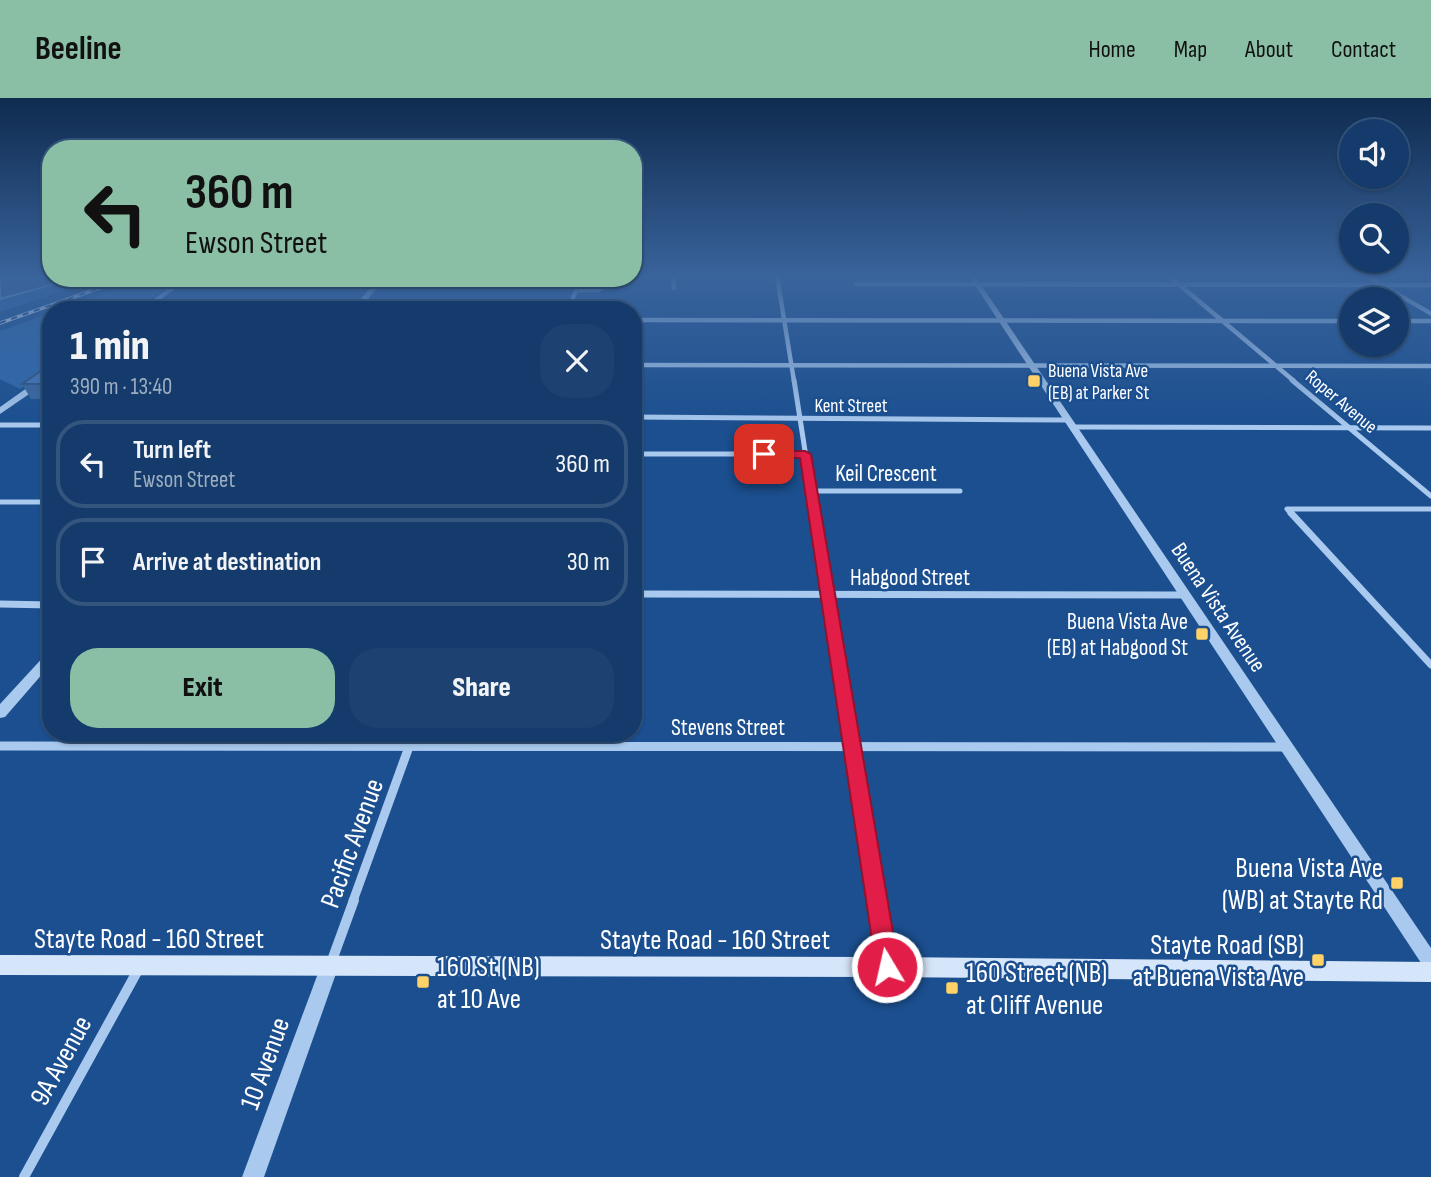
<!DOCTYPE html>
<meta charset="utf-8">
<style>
:root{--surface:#143b6b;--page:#1d4271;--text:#f1f3f6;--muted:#9dadc1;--line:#33557e;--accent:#8abfa5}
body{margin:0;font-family:"Sofia Sans Condensed",sans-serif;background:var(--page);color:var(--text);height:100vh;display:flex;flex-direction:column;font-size:26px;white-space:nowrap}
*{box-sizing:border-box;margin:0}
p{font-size:23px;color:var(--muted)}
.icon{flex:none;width:38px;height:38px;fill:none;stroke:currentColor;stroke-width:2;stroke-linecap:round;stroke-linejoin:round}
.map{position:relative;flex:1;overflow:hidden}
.panel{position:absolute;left:42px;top:203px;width:600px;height:441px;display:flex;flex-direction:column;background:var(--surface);border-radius:28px;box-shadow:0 2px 5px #0004,0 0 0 2px var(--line)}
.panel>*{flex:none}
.hud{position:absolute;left:42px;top:42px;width:600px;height:147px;border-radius:28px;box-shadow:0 2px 5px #0004,0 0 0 2px var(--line);background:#8abfa5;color:#111;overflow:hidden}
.controls{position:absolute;left:1339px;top:21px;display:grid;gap:14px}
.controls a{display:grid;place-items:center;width:70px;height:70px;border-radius:50%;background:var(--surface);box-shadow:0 2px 5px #0004,0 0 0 2px var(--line);font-size:35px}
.pin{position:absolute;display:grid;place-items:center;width:60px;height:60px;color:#fff;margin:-30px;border-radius:14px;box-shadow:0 4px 10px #0006}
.me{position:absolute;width:77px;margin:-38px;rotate:351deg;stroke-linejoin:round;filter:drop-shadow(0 0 5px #0008)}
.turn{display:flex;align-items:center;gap:24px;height:147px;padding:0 28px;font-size:32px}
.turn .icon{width:91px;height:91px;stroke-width:2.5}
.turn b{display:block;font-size:49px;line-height:60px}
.round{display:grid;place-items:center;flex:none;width:74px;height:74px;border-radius:28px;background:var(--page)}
.head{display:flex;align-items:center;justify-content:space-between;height:119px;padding:0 28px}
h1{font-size:42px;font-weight:800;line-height:52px}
.action{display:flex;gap:14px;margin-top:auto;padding:14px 28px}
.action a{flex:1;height:80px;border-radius:28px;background:var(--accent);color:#111;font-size:28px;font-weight:800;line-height:80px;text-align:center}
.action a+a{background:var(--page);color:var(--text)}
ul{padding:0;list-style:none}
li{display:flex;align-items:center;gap:21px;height:88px;margin:0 14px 10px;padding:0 14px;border:4px solid var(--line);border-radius:28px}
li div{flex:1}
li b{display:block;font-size:26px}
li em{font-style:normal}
header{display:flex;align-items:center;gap:42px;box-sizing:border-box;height:98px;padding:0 35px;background:var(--accent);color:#111}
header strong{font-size:33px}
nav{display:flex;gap:38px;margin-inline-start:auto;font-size:24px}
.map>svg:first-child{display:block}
.green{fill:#2e69ad}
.water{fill:#3c6290;stroke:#9cc4f0;stroke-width:2}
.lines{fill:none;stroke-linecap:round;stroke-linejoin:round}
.minor-far4{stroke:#a9c9ee;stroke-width:4.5}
.minor-far3{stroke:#a9c9ee;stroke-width:5}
.minor-far2{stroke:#a9c9ee;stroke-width:7}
.minor-far1{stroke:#a9c9ee;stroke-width:9}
.minor{stroke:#a9c9ee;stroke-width:10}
.tertiary{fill:#a9c9ee;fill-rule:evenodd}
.secondary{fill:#d6e6fa;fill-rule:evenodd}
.rail-casing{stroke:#fff;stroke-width:3.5}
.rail{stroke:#1b4f8f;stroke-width:2;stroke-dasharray:6;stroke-linecap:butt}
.wall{fill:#3a679d}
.building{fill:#4478b7;stroke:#305480;stroke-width:2}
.route{fill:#e11d48;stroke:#92132f;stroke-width:2}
.poi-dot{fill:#ffd166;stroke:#1b4f8f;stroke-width:2.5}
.labels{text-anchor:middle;stroke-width:5;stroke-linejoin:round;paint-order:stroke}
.far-poi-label{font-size:19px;fill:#fff;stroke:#1b4f8f;text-anchor:start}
.far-street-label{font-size:19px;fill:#fff;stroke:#1b4f8f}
.street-label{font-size:23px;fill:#fff;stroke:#1b4f8f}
.poi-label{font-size:23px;fill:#fff;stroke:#1b4f8f;text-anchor:end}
.near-street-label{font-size:28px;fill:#fff;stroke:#1b4f8f}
.near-poi-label{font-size:28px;fill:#fff;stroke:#1b4f8f;text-anchor:end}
</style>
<header>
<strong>Beeline</strong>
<nav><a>Home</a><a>Map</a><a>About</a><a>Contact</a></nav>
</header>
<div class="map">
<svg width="1431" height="1079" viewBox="0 0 1431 1079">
<rect width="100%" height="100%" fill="#1b4f8f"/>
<g class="green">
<polygon points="0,178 51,178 51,180 102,180 0,214"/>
<polygon points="146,180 181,180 135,212 59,212"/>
<polygon points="51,215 51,270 20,291 0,281 0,233"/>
</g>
<polygon class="water" points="0,178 51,178 51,180 76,180 0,201"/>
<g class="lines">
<g class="minor-far4">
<polyline points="673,178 674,190"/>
<polyline points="777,178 794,283"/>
<polyline points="1169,178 1294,283"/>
<polyline points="182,183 568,183 588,186 627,185 629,180"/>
<polyline points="856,186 1431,187"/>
<polyline points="576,192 598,192 604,189 601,186"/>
<polyline points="568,212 577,190"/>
<polyline points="634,222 1351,223"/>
<polyline points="1396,223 1431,223"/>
<polyline points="634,267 1431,268"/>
</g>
<g class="minor-far3">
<polyline points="794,282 815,417"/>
<polyline points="1292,282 1431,398"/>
<polyline points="634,319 1068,322"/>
<polyline points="0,327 51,327"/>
<polyline points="1074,329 1431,330"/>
<polyline points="634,356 805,356"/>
<polyline points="812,393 960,393"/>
<polyline points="0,404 51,404"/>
<polyline points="1292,417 1287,411 1431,411"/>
</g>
<g class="minor-far2">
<polyline points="815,415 842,586"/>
<polyline points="1291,415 1431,567"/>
<polyline points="634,496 1185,497"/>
<polyline points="0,506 51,507"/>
</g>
<g class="minor-far1">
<polyline points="842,585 877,803"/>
<polyline points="0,648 1288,649"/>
<polyline points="353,803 414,635"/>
</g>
<g class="minor">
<polyline points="876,802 887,868"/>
<polyline points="331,865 354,802"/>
<polyline points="24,1079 138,872"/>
</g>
<g class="tertiary">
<polygon points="969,178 975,178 1431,850 1431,874 1425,871"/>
<polygon points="1362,178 1370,178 1431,213 1431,218"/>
<polygon points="182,180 189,180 147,212 139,212"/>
<polygon points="378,180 385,180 359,212 352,212"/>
<polygon points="48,275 51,275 51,281 0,316 0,309"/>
<polygon points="51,554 51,566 5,619 0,620 0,606 47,555"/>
<polygon points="329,861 335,864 338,870 264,1079 242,1079 320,870 323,864"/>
</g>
<polygon class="secondary" points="0,857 887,859 1431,864 1431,884 887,879 0,877"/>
<g class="rail-casing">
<polyline id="rail" points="0,225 128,180"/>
</g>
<use href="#rail" class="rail"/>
</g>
<polygon class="wall" points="51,266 51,301 31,301 22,286"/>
<polygon class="building" points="51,266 51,286 22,286"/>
<linearGradient id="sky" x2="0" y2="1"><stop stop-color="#0f2b4f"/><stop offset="0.54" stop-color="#39639b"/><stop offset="1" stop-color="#39639b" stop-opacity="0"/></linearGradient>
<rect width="1431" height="329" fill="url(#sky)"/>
<polygon class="route" points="805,353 811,356 899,869 896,877 887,881 879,877 876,869 800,360 764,360 758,356 764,353"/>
<g class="poi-dot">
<rect x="1027" y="276" width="14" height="14" rx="3.5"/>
<rect x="1195" y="529" width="14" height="14" rx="3.5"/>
<rect x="1390" y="778" width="14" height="14" rx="3.5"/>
<rect x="1311" y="855" width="14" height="14" rx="3.5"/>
<rect x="416" y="877" width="14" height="14" rx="3.5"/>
<rect x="945" y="883" width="14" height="14" rx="3.5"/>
</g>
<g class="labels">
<g class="far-poi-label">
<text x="1048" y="279">Buena Vista Ave<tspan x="1048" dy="22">(EB) at Parker St</tspan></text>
</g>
<g class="far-street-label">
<text transform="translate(1342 303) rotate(40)" y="7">Roper Avenue</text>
<text x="851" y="314">Kent Street</text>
</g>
<g class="street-label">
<text x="886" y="383">Keil Crescent</text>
<text x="910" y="487">Habgood Street</text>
<text transform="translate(1219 509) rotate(56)" y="8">Buena Vista Avenue</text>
<text x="728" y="637">Stevens Street</text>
</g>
<g class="poi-label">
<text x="1188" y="531">Buena Vista Ave<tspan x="1188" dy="26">(EB) at Habgood St</tspan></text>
</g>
<g class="near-street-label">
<text transform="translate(351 745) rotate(-70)" y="10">Pacific Avenue</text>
<text x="149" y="850">Stayte Road - 160 Street</text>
<text x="715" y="851">Stayte Road - 160 Street</text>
<text transform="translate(60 962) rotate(-61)" y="10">9A Avenue</text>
<text transform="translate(264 965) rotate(-70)" y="10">10 Avenue</text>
</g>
<g class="near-poi-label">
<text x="1383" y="779">Buena Vista Ave<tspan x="1383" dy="32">(WB) at Stayte Rd</tspan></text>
<text x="1304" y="856">Stayte Road (SB)<tspan x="1304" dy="32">at Buena Vista Ave</tspan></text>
<text x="437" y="878" text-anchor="start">160 St (NB)<tspan x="437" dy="32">at 10 Ave</tspan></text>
<text x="966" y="884" text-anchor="start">160 Street (NB)<tspan x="966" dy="32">at Cliff Avenue</tspan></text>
</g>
</g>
</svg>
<div class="controls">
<a><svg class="icon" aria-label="sound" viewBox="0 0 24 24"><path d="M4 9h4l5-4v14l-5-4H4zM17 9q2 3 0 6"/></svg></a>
<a><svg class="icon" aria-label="search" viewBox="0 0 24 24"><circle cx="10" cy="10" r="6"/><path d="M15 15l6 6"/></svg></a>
<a><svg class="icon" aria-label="layers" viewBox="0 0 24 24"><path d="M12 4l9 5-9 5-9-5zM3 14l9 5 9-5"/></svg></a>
</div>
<div class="pin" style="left:764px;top:356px;background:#d93025"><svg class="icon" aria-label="arrive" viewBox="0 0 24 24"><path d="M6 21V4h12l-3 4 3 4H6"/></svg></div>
<svg class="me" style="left:887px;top:869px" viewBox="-20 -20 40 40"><circle r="17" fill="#e11d48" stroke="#fff" stroke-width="3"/><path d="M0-11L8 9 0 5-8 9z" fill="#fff"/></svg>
<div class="hud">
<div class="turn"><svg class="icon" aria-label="left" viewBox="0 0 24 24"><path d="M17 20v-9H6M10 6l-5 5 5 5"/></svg><div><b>360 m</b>Ewson Street</div></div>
</div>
<section class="panel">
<div class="head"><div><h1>1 min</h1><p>390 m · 13:40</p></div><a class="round"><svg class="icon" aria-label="close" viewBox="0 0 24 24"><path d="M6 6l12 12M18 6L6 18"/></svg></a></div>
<ul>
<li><svg class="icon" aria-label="left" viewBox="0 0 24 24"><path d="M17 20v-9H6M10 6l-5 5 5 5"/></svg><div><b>Turn left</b><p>Ewson Street</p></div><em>360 m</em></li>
<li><svg class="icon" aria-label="arrive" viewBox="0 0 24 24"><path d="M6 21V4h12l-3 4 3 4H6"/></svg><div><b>Arrive at destination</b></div><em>30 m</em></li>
</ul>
<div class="action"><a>Exit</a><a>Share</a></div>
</section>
</div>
